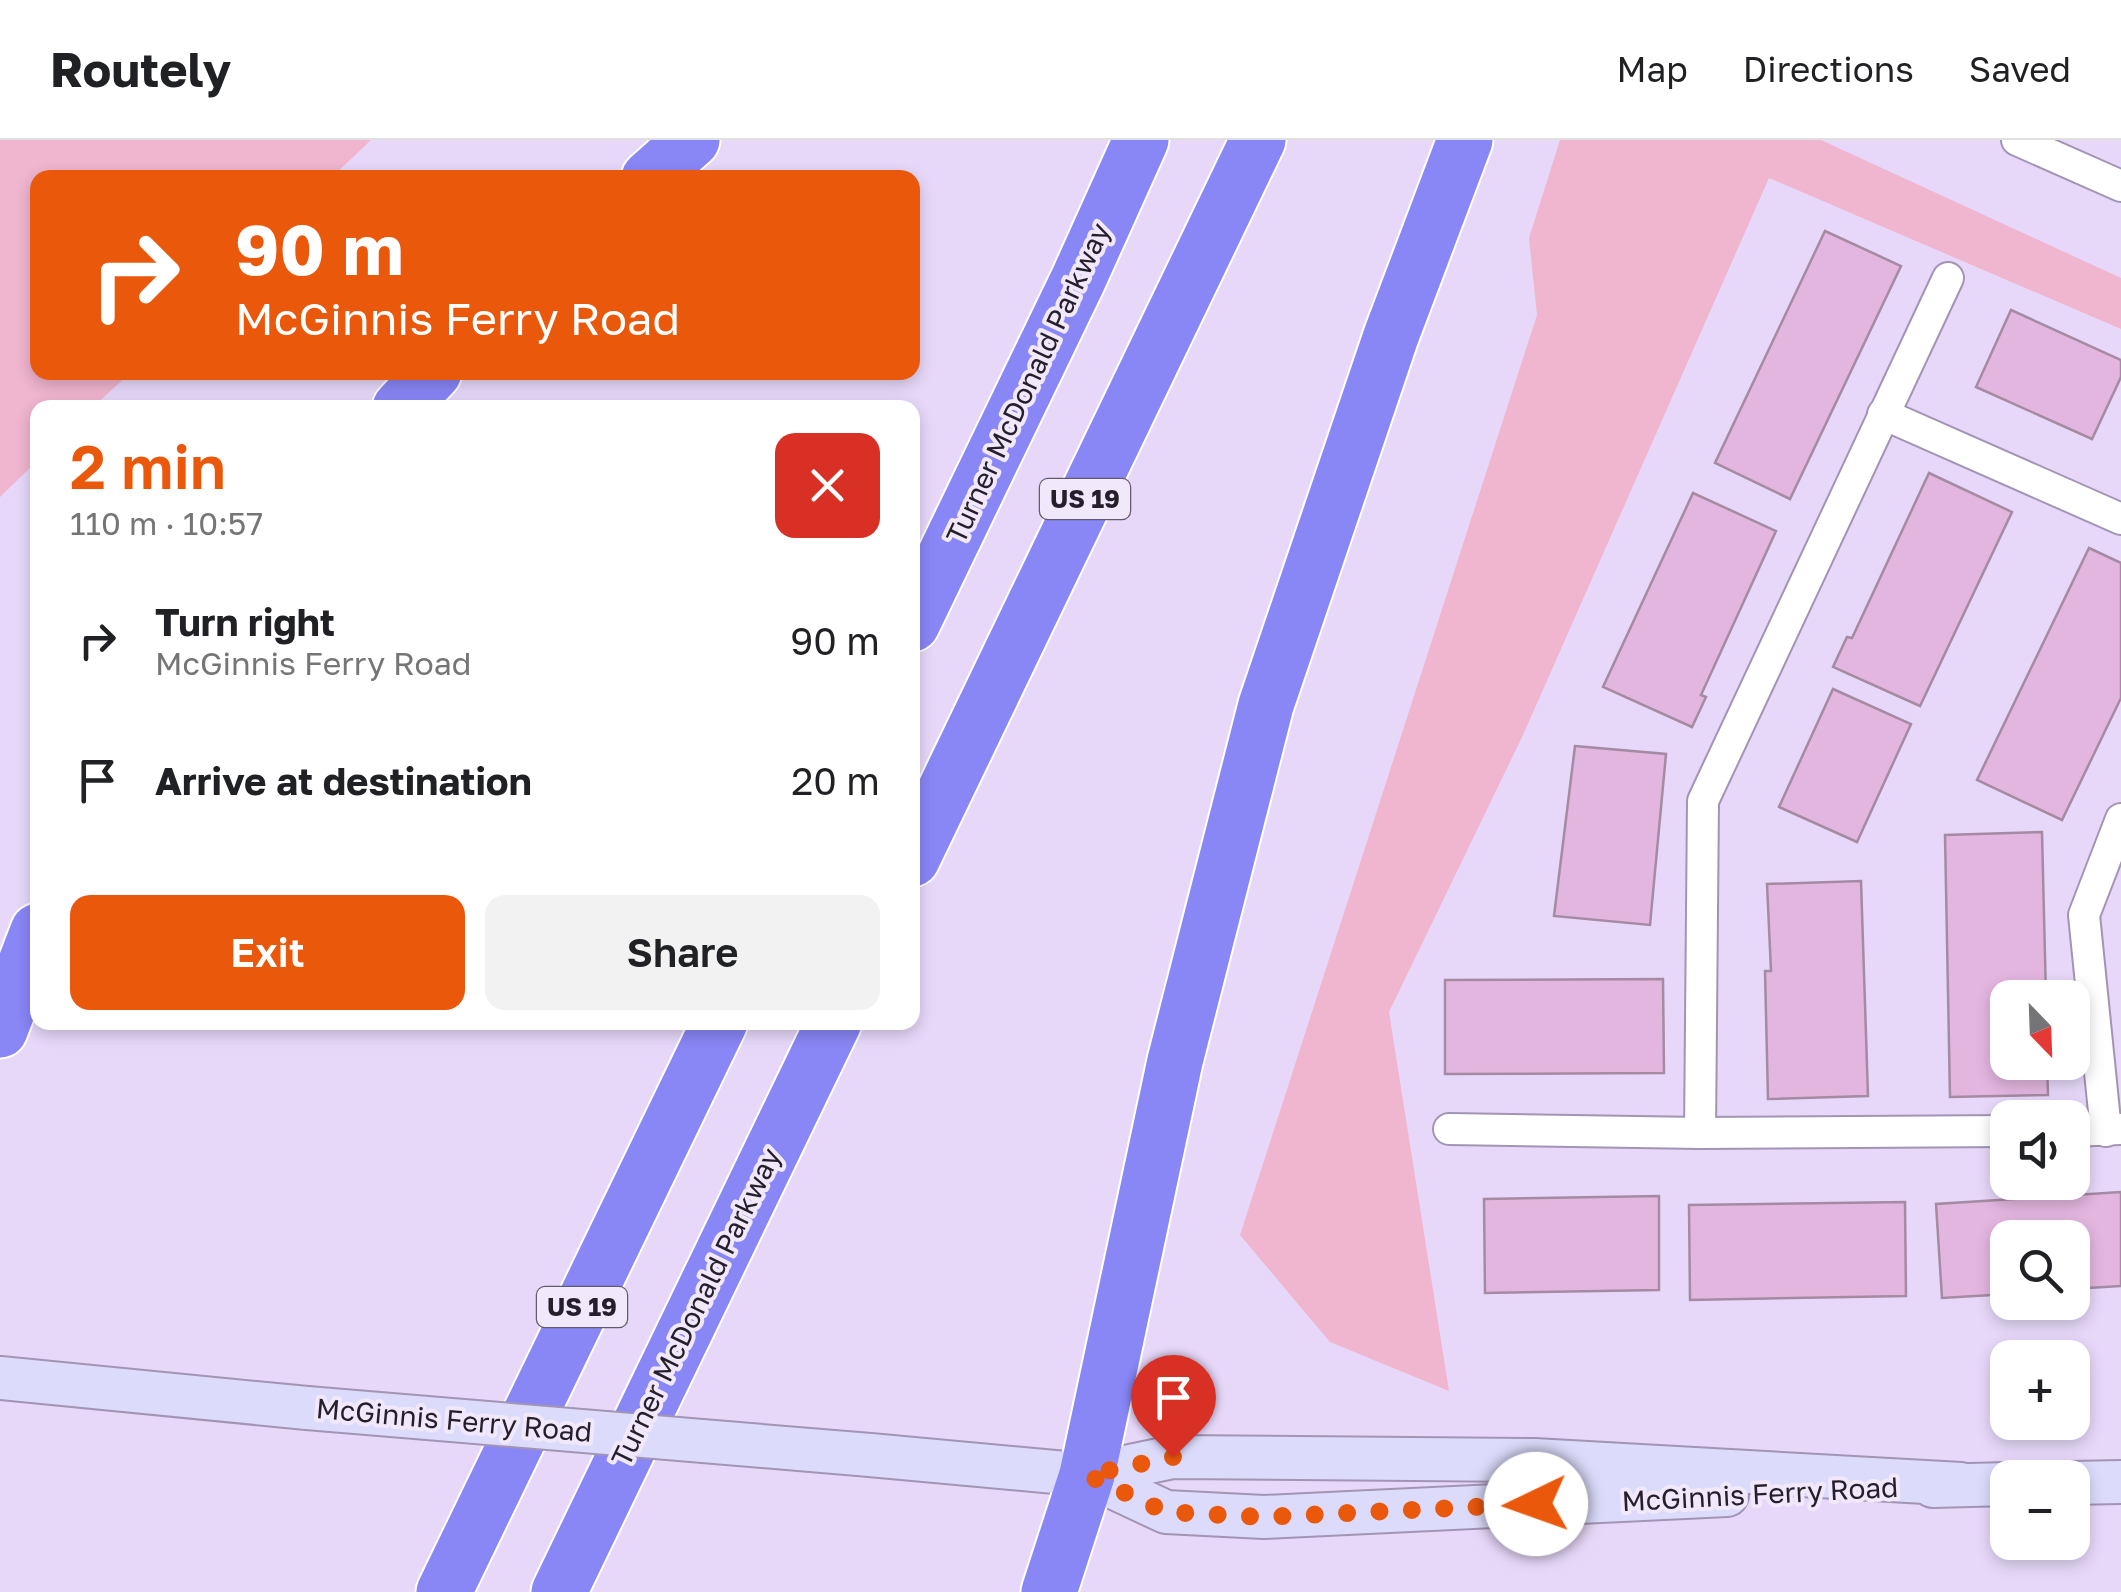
<!DOCTYPE html>
<meta charset="utf-8">
<style>
:root{--surface:#fff;--page:#f2f2f2;--text:#202124;--muted:#757577;--line:#e0e0e0;--accent:#ea580c}
body{margin:0;font-family:"Golos Text",sans-serif;background:var(--page);color:var(--text);height:100vh;display:flex;flex-direction:column;font-size:38px;white-space:nowrap}
*{box-sizing:border-box;margin:0}
p{font-size:32px;color:var(--muted)}
.icon{flex:none;width:55px;height:55px;fill:none;stroke:currentColor;stroke-width:2;stroke-linecap:round;stroke-linejoin:round}
.map{position:relative;flex:1;overflow:hidden}
.details{position:absolute;left:30px;top:260px;width:890px;height:630px;display:flex;flex-direction:column;background:var(--surface);border-radius:20px;box-shadow:0 5px 15px #0003}
.details>*{flex:none}
.hud{position:absolute;left:30px;top:30px;width:890px;height:210px;border-radius:20px;box-shadow:0 5px 15px #0003;background:#ea580c;color:#fff;overflow:hidden}
.needle{width:65px;rotate:157deg}
.buttons{position:absolute;left:1990px;top:840px;display:grid;gap:20px}
.buttons a{display:grid;place-items:center;width:100px;height:100px;border-radius:20px;background:var(--surface);box-shadow:0 5px 15px #0003;font-size:50px}
.pin{position:absolute;display:grid;place-items:center;width:85px;height:85px;color:#fff;margin:-102px -42px;border-radius:50% 50% 50% 0;rotate:-45deg;box-shadow:0 0 10px #0007}
.pin .icon{rotate:45deg}
.me{position:absolute;width:110px;margin:-55px;rotate:267deg;stroke-linejoin:round;filter:drop-shadow(0 0 8px #0008)}
.turn{display:flex;align-items:center;gap:35px;height:210px;padding:0 40px;font-size:45px}
.turn .icon{width:130px;height:130px;stroke-width:2.5}
.turn b{display:block;font-size:70px;line-height:85px}
.round{display:grid;place-items:center;flex:none;width:105px;height:105px;border-radius:20px;background:var(--page)}
.summary{display:flex;align-items:center;justify-content:space-between;height:170px;padding:0 40px}
h1{font-size:60px;font-weight:600;line-height:75px;color:var(--accent)}
.primary-button{display:flex;gap:20px;margin-top:auto;padding:20px 40px}
.primary-button a{flex:1;height:115px;border-radius:20px;background:var(--accent);color:#fff;font-size:40px;font-weight:600;line-height:115px;text-align:center}
.primary-button a+a{background:var(--page);color:var(--text)}
ul{padding:0;list-style:none}
li{display:flex;align-items:center;gap:30px;height:140px;padding:0 40px}
li div{flex:1}
li b{display:block;font-size:38px}
li em{font-style:normal}
header{display:flex;align-items:center;gap:60px;box-sizing:border-box;height:140px;padding:0 50px;background:var(--surface);border-bottom:2px solid var(--line)}
header strong{font-size:48px}
nav{display:flex;gap:55px;margin-inline-start:auto;font-size:35px}
.map>svg:first-child{display:block}
.green{fill:#f0b5cf}
.building{fill:#e3b6e0;stroke:#a58aa3;stroke-width:2.5}
.lines{fill:none;stroke-linecap:round;stroke-linejoin:round}
.street-casing{stroke:#a294b3;stroke-width:34}
.secondary-casing{stroke:#a294b3;stroke-width:46}
.highway-casing{stroke:#fff;stroke-width:59}
.street{stroke:#fff;stroke-width:30}
.secondary{stroke:#dcdbfc;stroke-width:42}
.highway{stroke:#8986f6;stroke-width:55}
.secondary-bridge-casing{stroke:#a294b3;stroke-width:46;stroke-linecap:butt}
.secondary-bridge{stroke:#dcdbfc;stroke-width:42}
.route{stroke:#ea580c;stroke-width:18;stroke-dasharray:0 32.4}
.labels{text-anchor:middle;stroke-width:8;stroke-linejoin:round;paint-order:stroke}
.shield{fill:#f1e8fc;stroke:#625b6a;stroke-width:2.5}
.shield-label{font-size:25px;font-weight:bold;fill:#251f2b}
.street-label{font-size:28px;fill:#251f2b;stroke:#f1e8fc}
</style>
<header>
<strong>Routely</strong>
<nav><a>Map</a><a>Directions</a><a>Saved</a></nav>
</header>
<div class="map">
<svg width="2121" height="1452" viewBox="0 0 2121 1452">
<rect width="100%" height="100%" fill="#e7d8f9"/>
<g class="green">
<polygon points="0,0 371,0 332,37 38,38 38,232 130,233 93,267 38,268 37,321 0,357"/>
<polygon points="1560,0 1821,0 2121,138 2121,189 1769,38 1523,595 1389,872 1449,1251 1330,1202 1240,1095 1537,175 1529,98"/>
</g>
<g class="building">
<polygon points="1825,91 1901,126 1790,359 1715,323"/>
<polygon points="2011,170 2121,220 2121,237 2092,299 1976,247"/>
<polygon points="1929,333 2012,372 1920,566 1833,527 1847,497 1852,498"/>
<polygon points="1693,353 1776,391 1701,555 1706,557 1692,587 1603,547"/>
<polygon points="2089,408 2121,423 2121,558 2062,680 1977,640"/>
<polygon points="1833,549 1911,584 1857,702 1779,667"/>
<polygon points="1575,606 1666,614 1650,785 1554,776"/>
<polygon points="2042,692 2046,858 2008,858 2008,922 2047,922 2048,955 1950,957 1945,695"/>
<polygon points="1861,741 1868,956 1768,959 1765,831 1771,831 1767,744"/>
<polygon points="1663,839 1664,933 1445,934 1445,840"/>
<polygon points="2121,1052 2121,1146 2072,1149 2072,1098 2008,1098 2008,1154 1942,1158 1936,1064"/>
<polygon points="1659,1056 1659,1150 1485,1153 1484,1059"/>
<polygon points="1905,1062 1906,1156 1690,1160 1689,1065"/>
</g>
<g class="lines">
<g class="street-casing">
<g id="street">
<polyline points="2017,0 2121,46"/>
<polyline points="1883,274 2121,379"/>
<polyline points="1449,989 1700,993 2008,991"/>
<polyline points="2072,991 2121,989"/>
<polyline points="2106,991 2084,775 2121,679"/>
<polyline points="1700,993 1703,661 1948,138"/>
</g>
</g>
<g class="secondary-casing">
<g id="secondary">
<polyline points="0,1238 307,1268"/>
<polyline points="870,1315 1087,1335 1173,1317 1534,1320 1961,1344"/>
<polyline points="1087,1335 1166,1372 1264,1377 1727,1355"/>
<polyline points="2072,1343 2121,1342"/>
<polyline points="1933,1346 2008,1344"/>
</g>
</g>
<g class="highway-casing">
<g id="highway">
<polyline points="649,38 692,0"/>
<polyline points="400,268 434,232"/>
<polyline points="912,484 1078,140 1141,0"/>
<polyline points="912,719 1258,0"/>
<polyline points="0,890 38,791"/>
<polyline points="444,1452 720,882"/>
<polyline points="559,1452 834,882"/>
<polyline points="1049,1452 1087,1335 1175,921 1266,565 1391,196 1465,0"/>
</g>
</g>
<use href="#street" class="street"/>
<use href="#secondary" class="secondary"/>
<use href="#highway" class="highway"/>
<g class="secondary-bridge-casing">
<polyline id="secondary-bridge" points="307,1268 870,1315"/>
</g>
<use href="#secondary-bridge" class="secondary-bridge"/>
</g>
<g class="lines">
<polyline class="route" points="1173,1317 1087,1335 1166,1372 1264,1377 1536,1364"/>
</g>
<g class="labels">
<g class="shield">
<rect x="1040" y="339" width="90" height="40" rx="8"/>
<rect x="537" y="1147" width="90" height="40" rx="8"/>
</g>
<g class="shield-label">
<text x="1085" y="368">US 19</text>
<text x="582" y="1176">US 19</text>
</g>
<g class="street-label">
<text transform="translate(1028 243) rotate(-65)" y="10">Turner McDonald Parkway</text>
<text transform="translate(696 1167) rotate(-64)" y="10">Turner McDonald Parkway</text>
<text transform="translate(454 1280) rotate(5)" y="10">McGinnis Ferry Road</text>
<text transform="translate(1760 1354) rotate(-3)" y="10">McGinnis Ferry Road</text>
</g>
</g>
</svg>
<div class="buttons">
<a><svg class="needle" viewBox="-14 -14 28 28"><path d="M0-13l5 13h-10z" fill="#e53935"/><path d="M0 13l5-13h-10z" fill="#757577"/></svg></a>
<a><svg class="icon" aria-label="sound" viewBox="0 0 24 24"><path d="M4 9h4l5-4v14l-5-4H4zM17 9q2 3 0 6"/></svg></a>
<a><svg class="icon" aria-label="search" viewBox="0 0 24 24"><circle cx="10" cy="10" r="6"/><path d="M15 15l6 6"/></svg></a>
<a>+</a>
<a>−</a>
</div>
<div class="pin" style="left:1173px;top:1317px;background:#d93025"><svg class="icon" aria-label="arrive" viewBox="0 0 24 24"><path d="M6 21V4h12l-3 4 3 4H6"/></svg></div>
<svg class="me" style="left:1536px;top:1364px" viewBox="-20 -20 40 40"><circle r="19" fill="#fff"/><path d="M0-13L10 11 0 6-10 11z" fill="#ea580c"/></svg>
<div class="hud">
<div class="turn"><svg class="icon" aria-label="right" viewBox="0 0 24 24"><path d="M7 20v-9h11M14 6l5 5-5 5"/></svg><div><b>90 m</b>McGinnis Ferry Road</div></div>
</div>
<section class="details">
<div class="summary"><div><h1>2 min</h1><p>110 m · 10:57</p></div><a class="round" style="background:#d93025;color:#fff"><svg class="icon" aria-label="close" viewBox="0 0 24 24"><path d="M6 6l12 12M18 6L6 18"/></svg></a></div>
<ul>
<li><svg class="icon" aria-label="right" viewBox="0 0 24 24"><path d="M7 20v-9h11M14 6l5 5-5 5"/></svg><div><b>Turn right</b><p>McGinnis Ferry Road</p></div><em>90 m</em></li>
<li><svg class="icon" aria-label="arrive" viewBox="0 0 24 24"><path d="M6 21V4h12l-3 4 3 4H6"/></svg><div><b>Arrive at destination</b></div><em>20 m</em></li>
</ul>
<div class="primary-button"><a>Exit</a><a>Share</a></div>
</section>
</div>
